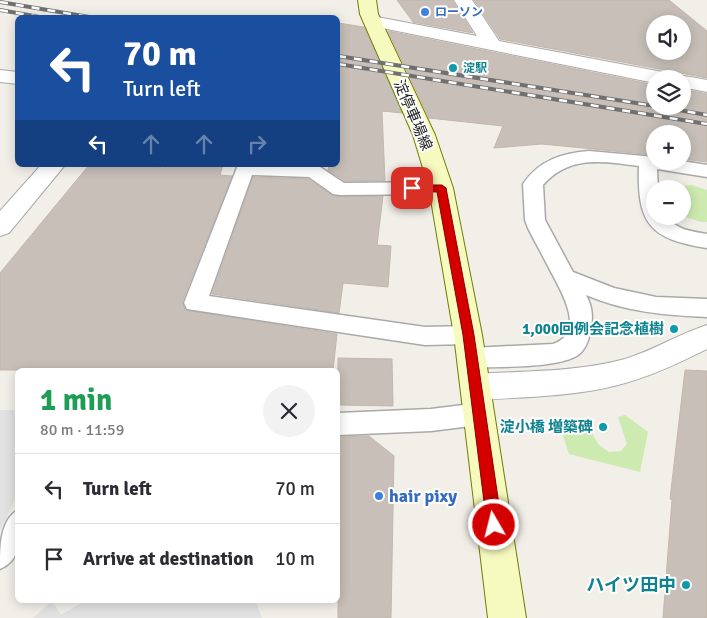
<!DOCTYPE html>
<meta charset="utf-8">
<style>
:root{--surface:#fff;--page:#f2f2f3;--text:#2b2b33;--muted:#7c7c81;--line:#e1e1e2}
body{margin:0;font-family:Signika,"Noto Sans JP",sans-serif;background:var(--page);color:var(--text);height:100vh;display:flex;flex-direction:column;font-size:19px;white-space:nowrap}
*{box-sizing:border-box;margin:0}
p{font-size:16px;color:var(--muted)}
.icon{flex:none;width:28px;height:28px;fill:none;stroke:currentColor;stroke-width:2;stroke-linecap:round;stroke-linejoin:round}
.map{position:relative;flex:1;overflow:hidden}
.details{position:absolute;left:15px;top:368px;width:325px;height:235px;display:flex;flex-direction:column;background:var(--surface);border-radius:8px;box-shadow:0 2px 12px #0003}
.details>*{flex:none}
.guide{position:absolute;left:15px;top:15px;width:325px;height:152px;border-radius:8px;box-shadow:0 2px 12px #0003;background:#1a4fa0;color:#fff;overflow:hidden}
.buttons{position:absolute;left:646px;top:15px;display:grid;gap:10px}
.buttons a{display:grid;place-items:center;width:45px;height:45px;border-radius:50%;background:var(--surface);box-shadow:0 2px 12px #0003;font-size:25px}
.pin{position:absolute;display:grid;place-items:center;width:42px;height:42px;color:#fff;margin:-21px;border-radius:10px;box-shadow:0 2px 8px #0006}
.me{position:absolute;width:55px;margin:-28px;rotate:352deg;stroke-linejoin:round;filter:drop-shadow(0 0 4px #0008)}
.turn{display:flex;align-items:center;gap:18px;height:105px;padding:0 25px;font-size:22px}
.turn .icon{width:65px;height:65px;stroke-width:2.5}
.turn b{display:block;font-size:35px;line-height:42px}
.lanes{display:flex;align-items:center;height:48px;padding:0 25px;background:#0003;justify-content:center;gap:25px;direction:ltr}
.lanes .off{opacity:.35}
.round{display:grid;place-items:center;flex:none;width:52px;height:52px;border-radius:26px;background:var(--page)}
.headline{display:flex;align-items:center;justify-content:space-between;height:85px;padding:0 25px}
h1{font-size:30px;font-weight:700;line-height:38px;color:#1e9e55}
ul{padding:0;list-style:none}
li{display:flex;align-items:center;gap:15px;height:70px;padding:0 25px;border-top:1px solid var(--line)}
li div{flex:1}
li b{display:block;font-size:19px}
li em{font-style:normal}
.map>svg:first-child{display:block}
.grass{fill:#cdebb0}
.parking{fill:#e2e2e2}
.building{fill:#c7bfb8;stroke:#c4b6ab;fill-rule:evenodd}
.lines{fill:none;stroke-linecap:round;stroke-linejoin:round}
.service-casing{stroke:#a9a9a9;stroke-width:3}
.minor-casing{stroke:#a9a9a9;stroke-width:2}
.secondary-casing{stroke:#707d05;stroke-width:2}
.service{fill:#fff;fill-rule:evenodd}
.minor{fill:#fff;fill-rule:evenodd}
.secondary{fill:#f7fabf;fill-rule:evenodd}
.rail-casing{stroke:#707070;stroke-width:4}
.rail{stroke:#fff;stroke-width:2.5;stroke-dasharray:8;stroke-linecap:butt}
.route{fill:#d40000;stroke:#8a0000}
.shop-dot{fill:#3f7fe0;stroke:#fff;stroke-width:2}
.culture-dot{fill:#0f9aa8;stroke:#fff;stroke-width:2}
.labels{text-anchor:middle;stroke-width:4;stroke-linejoin:round;paint-order:stroke}
.far-shop-label{font-size:12px;font-weight:bold;fill:#366cbe;stroke:#fff;text-anchor:start}
.far-culture-label{font-size:12px;font-weight:bold;fill:#0d838f;stroke:#fff;text-anchor:start}
.street-label{font-size:15px;fill:#222;stroke:#fff}
.culture-label{font-size:15px;font-weight:bold;fill:#0d838f;stroke:#fff;text-anchor:end}
.near-shop-label{font-size:18px;font-weight:bold;fill:#366cbe;stroke:#fff;text-anchor:start}
.near-culture-label{font-size:18px;font-weight:bold;fill:#0d838f;stroke:#fff;text-anchor:end}
</style>
<div class="map">
<svg width="707" height="618" viewBox="0 0 707 618">
<rect width="100%" height="100%" fill="#f2efe9"/>
<g class="grass">
<polygon points="692,185 707,190 707,222 701,222 683,216 682,189 674,189 681,186"/>
<polygon points="625,415 648,432 640,472 569,454 561,431 587,424 598,444 609,452 621,451 627,444 618,417"/>
</g>
<g class="parking">
<polygon points="0,410 18,410 17,495 0,531"/>
<polygon points="86,600 255,600 262,618 33,618 52,601 61,615"/>
</g>
<g class="building">
<polygon points="397,0 452,0 473,33 413,22"/>
<path d="M474,0h195l38,31v47l-207,-39zM655,24h27v27h-27z"/>
<polygon points="338,23 364,27 402,113 382,111 385,181 345,181 328,170 329,165 338,165"/>
<polygon points="388,31 655,85 655,106 682,106 682,89 707,94 707,162 682,159 682,134 655,134 655,155 542,144 494,148 503,126 429,118"/>
<polygon points="89,165 133,165 164,168 165,165 223,165 220,175 232,176 182,302 185,310 337,334 333,370 0,370 0,273"/>
<polygon points="253,177 308,179 333,196 383,196 377,245 391,246 388,287 343,283 339,313 212,294"/>
<polygon points="338,358 392,359 393,406 338,405"/>
<polygon points="685,370 707,371 707,618 663,618 672,500 670,499"/>
<polygon points="369,436 394,456 391,618 338,618 338,437"/>
</g>
<g class="lines">
<g class="service-casing">
<g id="service">
<path d="M589,151l66,6v4h27l25,4v12l-50,-8 1,20h-3v27h11c11,14 24,15 41,18v14c-57,-9 -70,-24 -68,-82 -36,-5 -70,-11 -96,19l2,35 28,52 41,16 42,9 51,2v18c-44,-2 -80,-5 -121,-22 7,13 7,23 4,37 -1,8 -5,18 -12,23 -21,14 -80,11 -106,13l-8,-3 -4,-7 4,-7 8,-3 81,-4c34,-12 8,-53 -3,-74 -7,-14 -15,-28 -22,-42l-3,-8 -2,-36c16,-24 40,-31 66,-33z"/>
<polygon points="238,165 313,165 320,167 344,183 441,182 448,184 451,188 448,192 441,194 340,195 333,194 309,177 252,175 209,296 425,327 468,326 476,328 480,335 476,342 468,344 425,345 187,309 184,303"/>
<polygon points="479,403 488,406 492,414 488,422 479,425 431,431 338,435 338,413 431,409"/>
<path d="M18,510c0,23 7,48 -18,59 0,-22 0,-49 18,-59z"/>
</g>
</g>
<g class="minor-casing">
<g id="minor">
<path d="M454,0h18l27,41 169,32c12,3 25,4 39,7v12l-25,-5v-8h-27v4l-283,-57 -6,-1 -3,-4 3,-4 6,-1 105,20z"/>
<polygon points="0,70 18,72 18,84 0,82"/>
<polygon points="41,165 65,165 9,233 0,236 0,211"/>
<path d="M707,325v24c-30,15 -60,29 -93,37 -45,11 -92,11 -138,14l-11,-4 -4,-9 4,-9 11,-4c49,-3 101,-2 149,-15 29,-9 54,-25 82,-34z"/>
</g>
</g>
<g class="secondary-casing">
<polygon id="secondary" points="358,0 376,0 378,14 435,135 453,188 482,335 526,618 488,618 454,335 429,188 413,135 360,14"/>
</g>
<use href="#service" class="service"/>
<use href="#minor" class="minor"/>
<use href="#secondary" class="secondary"/>
<g class="rail-casing">
<g id="rail">
<polyline points="0,2 95,18"/>
<polyline points="0,10 45,18"/>
<polyline points="338,56 655,106"/>
<polyline points="338,64 707,124"/>
<polyline points="656,106 707,115"/>
</g>
</g>
<use href="#rail" class="rail"/>
</g>
<polygon class="route" points="412,185 442,185 446,188 474,335 502,525 499,530 494,532 489,530 487,525 463,335 437,192 408,191 408,186"/>
<g class="shop-dot">
<circle cx="425" cy="12" r="5"/>
<circle cx="379" cy="496" r="5"/>
</g>
<g class="culture-dot">
<circle cx="453" cy="68" r="5"/>
<circle cx="674" cy="329" r="5"/>
<circle cx="603" cy="427" r="5"/>
<circle cx="686" cy="585" r="5"/>
</g>
<g class="labels">
<g class="far-shop-label">
<text x="435" y="16">ローソン</text>
</g>
<g class="far-culture-label">
<text x="463" y="72">淀駅</text>
</g>
<g class="street-label">
<text transform="translate(413 115) rotate(67)" y="5">淀停車場線</text>
</g>
<g class="culture-label">
<text x="664" y="334">1,000回例会記念植樹</text>
<text x="593" y="432">淀小橋 増築碑</text>
</g>
<g class="near-shop-label">
<text x="389" y="502">hair pixy</text>
</g>
<g class="near-culture-label">
<text x="676" y="591">ハイツ田中</text>
</g>
</g>
</svg>
<div class="buttons">
<a><svg class="icon" aria-label="sound" viewBox="0 0 24 24"><path d="M4 9h4l5-4v14l-5-4H4zM17 9q2 3 0 6"/></svg></a>
<a><svg class="icon" aria-label="layers" viewBox="0 0 24 24"><path d="M12 4l9 5-9 5-9-5zM3 14l9 5 9-5"/></svg></a>
<a>+</a>
<a>−</a>
</div>
<div class="pin" style="left:412px;top:188px;background:#d93025"><svg class="icon" aria-label="arrive" viewBox="0 0 24 24"><path d="M6 21V4h12l-3 4 3 4H6"/></svg></div>
<svg class="me" style="left:494px;top:525px" viewBox="-20 -20 40 40"><circle r="17" fill="#d40000" stroke="#fff" stroke-width="3"/><path d="M0-11L8 9 0 5-8 9z" fill="#fff"/></svg>
<div class="guide">
<div class="turn"><svg class="icon" aria-label="left" viewBox="0 0 24 24"><path d="M17 20v-9H6M10 6l-5 5 5 5"/></svg><div><b>70 m</b>Turn left</div></div>
<div class="lanes"><svg class="icon" aria-label="left" viewBox="0 0 24 24"><path d="M17 20v-9H6M10 6l-5 5 5 5"/></svg><svg class="icon off" aria-label="ahead" viewBox="0 0 24 24"><path d="M12 20V5M6 11l6-6 6 6"/></svg><svg class="icon off" aria-label="ahead" viewBox="0 0 24 24"><path d="M12 20V5M6 11l6-6 6 6"/></svg><svg class="icon off" aria-label="right" viewBox="0 0 24 24"><path d="M7 20v-9h11M14 6l5 5-5 5"/></svg></div>
</div>
<section class="details">
<div class="headline"><div><h1>1 min</h1><p>80 m · 11:59</p></div><a class="round"><svg class="icon" aria-label="close" viewBox="0 0 24 24"><path d="M6 6l12 12M18 6L6 18"/></svg></a></div>
<ul>
<li><svg class="icon" aria-label="left" viewBox="0 0 24 24"><path d="M17 20v-9H6M10 6l-5 5 5 5"/></svg><div><b>Turn left</b></div><em>70 m</em></li>
<li><svg class="icon" aria-label="arrive" viewBox="0 0 24 24"><path d="M6 21V4h12l-3 4 3 4H6"/></svg><div><b>Arrive at destination</b></div><em>10 m</em></li>
</ul>
</section>
</div>
